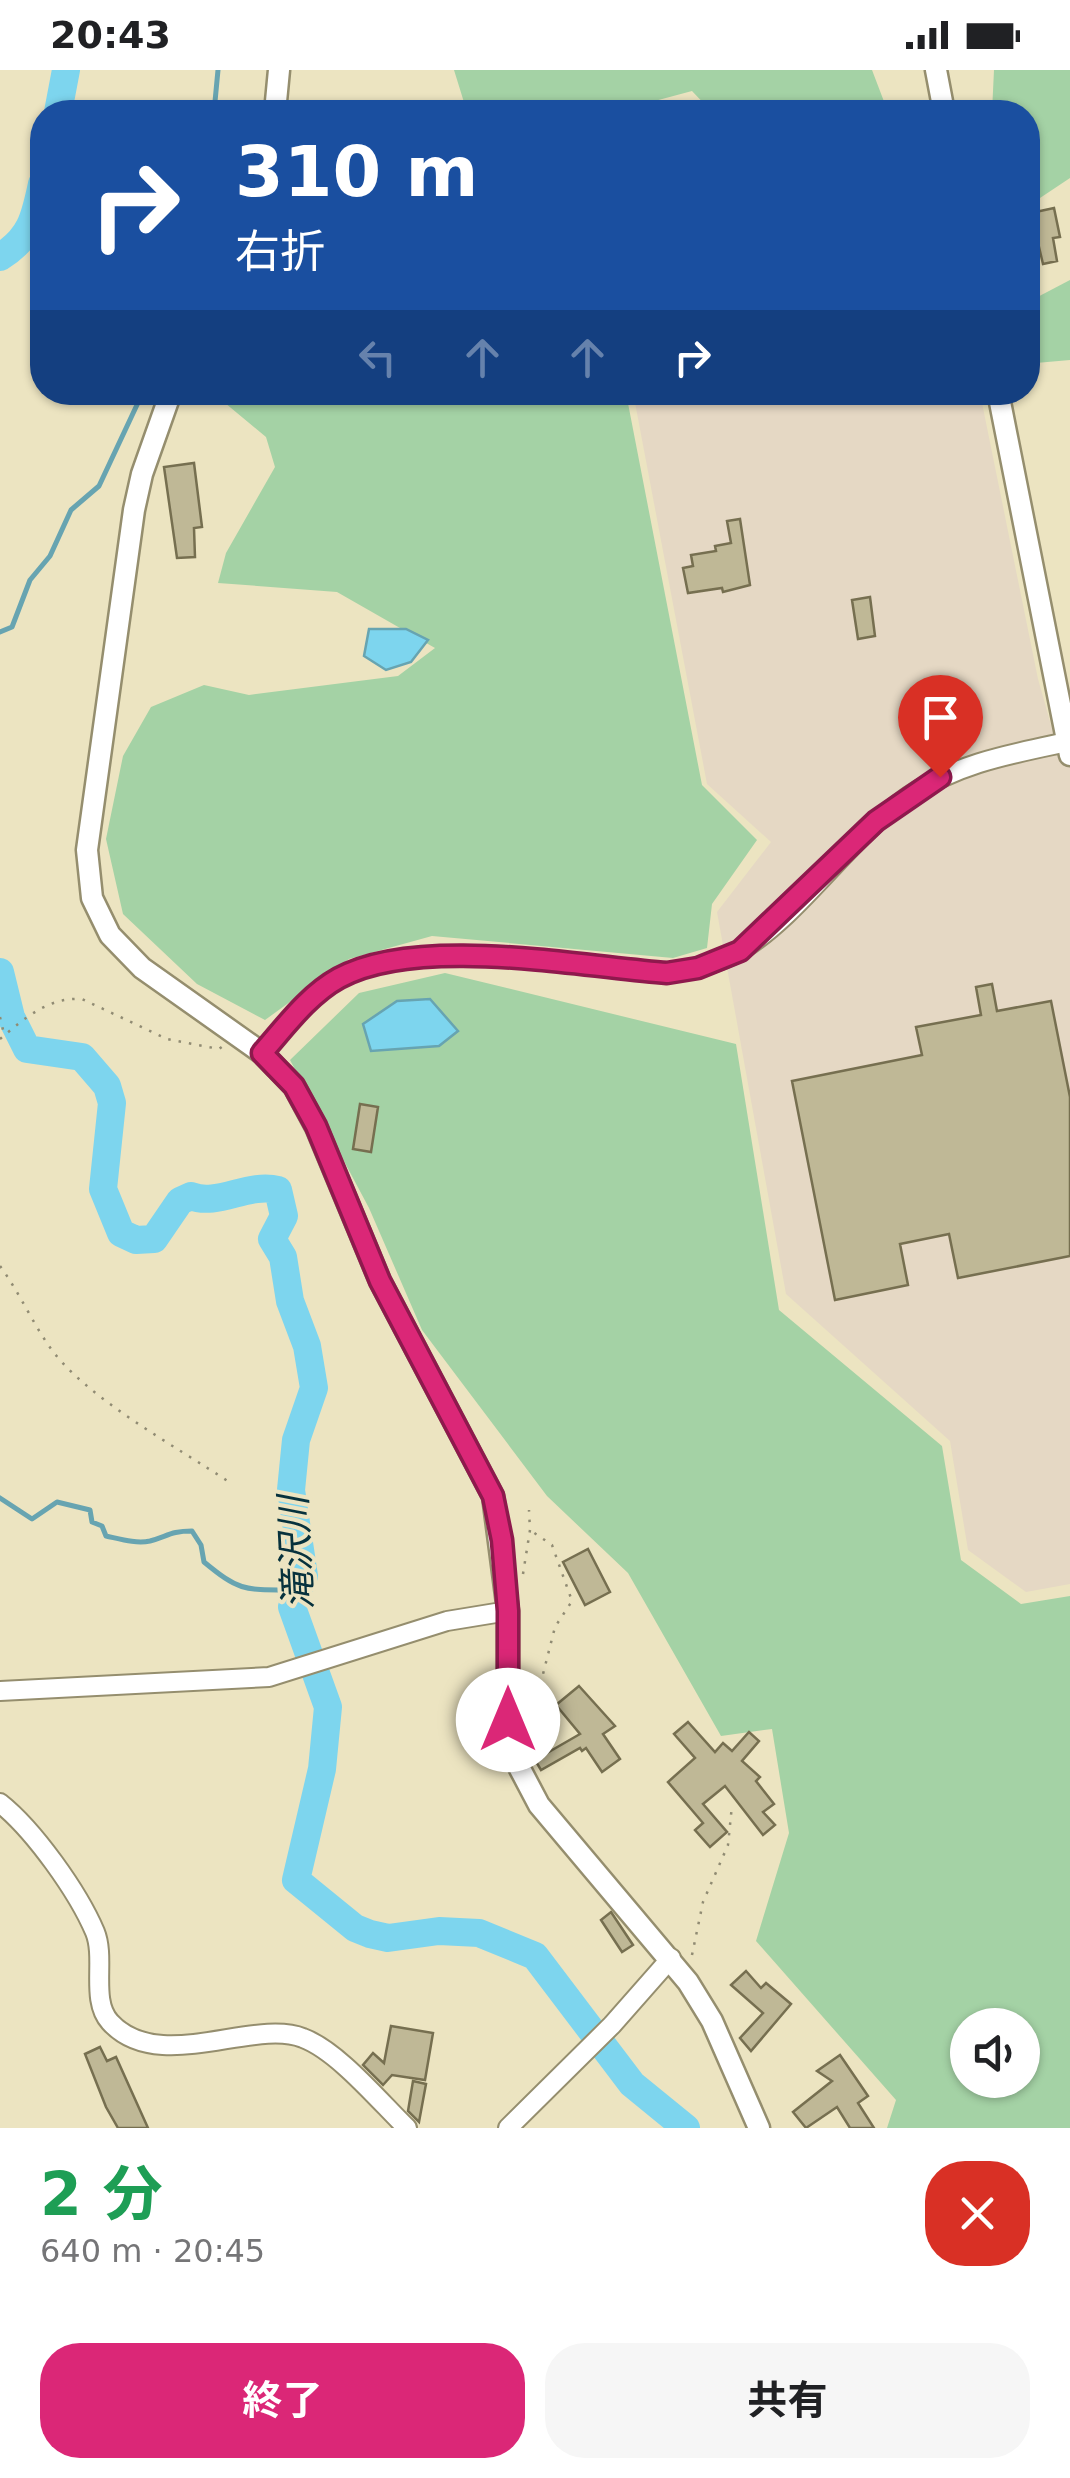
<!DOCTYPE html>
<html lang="ja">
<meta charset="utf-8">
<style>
:root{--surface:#fff;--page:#f6f6f6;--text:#202124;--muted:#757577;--accent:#db2777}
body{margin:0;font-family:"DejaVu Sans","Noto Sans JP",sans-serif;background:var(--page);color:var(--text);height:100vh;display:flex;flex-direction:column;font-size:38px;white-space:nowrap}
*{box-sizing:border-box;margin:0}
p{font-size:32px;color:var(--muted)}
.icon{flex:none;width:55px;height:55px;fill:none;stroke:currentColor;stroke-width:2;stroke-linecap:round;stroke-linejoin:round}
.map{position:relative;height:2058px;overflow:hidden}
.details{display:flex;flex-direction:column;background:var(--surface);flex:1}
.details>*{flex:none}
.hud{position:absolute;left:30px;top:30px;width:1010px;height:305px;border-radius:40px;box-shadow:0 2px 8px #0004;background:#1a4fa0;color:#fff;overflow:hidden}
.tools{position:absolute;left:950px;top:1938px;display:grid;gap:20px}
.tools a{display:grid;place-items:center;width:90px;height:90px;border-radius:50%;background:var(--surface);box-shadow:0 2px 8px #0004;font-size:50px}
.pin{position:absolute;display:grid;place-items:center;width:85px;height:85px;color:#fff;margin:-102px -42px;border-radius:50% 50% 50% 0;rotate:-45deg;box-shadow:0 0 10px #0007}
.pin .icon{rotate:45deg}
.me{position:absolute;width:110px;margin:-55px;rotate:0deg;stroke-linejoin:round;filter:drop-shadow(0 0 8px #0008)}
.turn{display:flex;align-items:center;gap:35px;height:210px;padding:0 40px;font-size:45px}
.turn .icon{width:130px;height:130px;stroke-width:2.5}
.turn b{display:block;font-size:70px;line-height:85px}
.lanes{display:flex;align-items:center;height:95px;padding:0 40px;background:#0003;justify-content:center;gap:50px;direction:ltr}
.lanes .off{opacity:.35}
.round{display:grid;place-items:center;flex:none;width:105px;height:105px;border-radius:40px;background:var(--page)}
.overview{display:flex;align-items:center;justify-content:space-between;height:170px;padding:0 40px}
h1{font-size:60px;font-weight:700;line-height:75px;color:#1e9e55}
.cta{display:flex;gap:20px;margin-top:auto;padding:20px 40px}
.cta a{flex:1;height:115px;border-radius:40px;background:var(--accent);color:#fff;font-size:40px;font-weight:700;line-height:115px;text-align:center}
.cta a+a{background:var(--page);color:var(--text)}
.status{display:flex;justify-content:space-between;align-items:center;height:70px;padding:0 50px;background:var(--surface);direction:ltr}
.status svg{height:28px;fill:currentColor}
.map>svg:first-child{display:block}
.industrial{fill:#e5d8c4}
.green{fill:#a4d2a5;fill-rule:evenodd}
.water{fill:#7dd5ee;stroke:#67a4b1;stroke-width:2.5}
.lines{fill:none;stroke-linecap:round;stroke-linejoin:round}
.stream{stroke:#67a4b1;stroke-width:5}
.river{stroke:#7dd5ee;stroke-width:28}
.building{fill:#bfb896;stroke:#766f50;stroke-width:2.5}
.minor-casing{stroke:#958e6e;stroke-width:22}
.tertiary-casing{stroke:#958e6e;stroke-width:25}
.path{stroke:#908b73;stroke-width:2.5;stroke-dasharray:2.5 8;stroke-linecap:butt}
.minor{stroke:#fff;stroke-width:18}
.tertiary{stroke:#fff;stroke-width:20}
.route-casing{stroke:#8e194d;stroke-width:25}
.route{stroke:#db2777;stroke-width:18}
.labels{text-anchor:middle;stroke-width:8;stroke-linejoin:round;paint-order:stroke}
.water-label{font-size:38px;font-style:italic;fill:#07323d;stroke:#ece4c1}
</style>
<div class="status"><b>20:43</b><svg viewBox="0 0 49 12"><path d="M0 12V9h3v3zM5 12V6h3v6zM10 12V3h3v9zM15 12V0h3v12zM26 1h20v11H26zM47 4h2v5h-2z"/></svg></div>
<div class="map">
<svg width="1070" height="2058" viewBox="0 0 1070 2058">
<rect width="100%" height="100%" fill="#ece4c1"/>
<polygon class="industrial" points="633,322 980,323 1038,609 1062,694 1070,693 1070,1514 1026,1522 968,1480 950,1371 786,1224 717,842 771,772 707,714"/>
<g class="green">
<polygon points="454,0 872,0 888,42 712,42 692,21 636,36 636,42 467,42"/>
<polygon points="994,0 1070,0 1070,108 1028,136 1028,42 992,42"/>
<polygon points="1070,210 1070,290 1036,293 1028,262 1028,232"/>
<polygon points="213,323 626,323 702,715 757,770 712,834 707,878 673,888 432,866 349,889 265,950 197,914 123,844 106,769 123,686 151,637 204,615 249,625 398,606 435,578 337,522 218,513 226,483 275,397 266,367"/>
<path d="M445,903l291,71 43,266 163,136 19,114 60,44 49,-8v532h-183l9,-28 -140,-159 33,-108 -17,-104 -51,7 -93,-163 -81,-77 -125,-166 -53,-122 -79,-148 69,-67zM968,1955h54v55h-54z"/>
</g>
<g class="water">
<polygon points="369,559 406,559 428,570 411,592 386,600 364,586"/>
<polygon points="430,929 458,961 439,976 371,981 363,954 397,931"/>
</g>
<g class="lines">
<g class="stream">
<polyline points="214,42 218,0"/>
<polyline points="0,562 12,557 30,510 50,486 71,440 99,416 143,322"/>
<path d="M0,1428l32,21 25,-17 33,8 2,12 10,4 4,10c14,3 30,8 44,5 18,-5 21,-10 42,-10l9,14 3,17c34,28 39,28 83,28l17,-14"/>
</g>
<g class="river">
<polyline points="58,42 66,0"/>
<path d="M0,187c31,-19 35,-40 42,-73"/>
<path d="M0,902l11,45 16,32 55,8 25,29 5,17 -9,86 18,44 15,7 18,-1 26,-38 11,-5c26,11 58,-14 87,-6l6,26 -12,23 11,18 7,44 17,45 7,42 -18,52 -5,50 13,86 -12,31 36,100 -6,62 -26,111 59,48 15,6 18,4 51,-7 40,2 56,23 97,128 54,44"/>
</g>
</g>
<g class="building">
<polygon points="1054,138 1060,167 1053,168 1057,191 1043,194 1031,143"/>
<polygon points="194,393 202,457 194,458 195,487 177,488 164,397"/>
<polygon points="740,449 750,515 723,522 722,518 688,523 683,498 693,496 691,485 716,481 715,476 731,473 727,451"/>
<polygon points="870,527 875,566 858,569 852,530"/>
<polygon points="992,914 997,941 1051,931 1070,1027 1070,1186 958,1208 949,1164 900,1174 908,1215 835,1230 792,1011 922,985 916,957 981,945 976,917"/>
<polygon points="360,1034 378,1037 371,1082 353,1079"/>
<polygon points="588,1479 610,1522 585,1535 563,1492"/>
<polygon points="579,1616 615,1656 603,1664 620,1689 602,1702 586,1678 582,1681 580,1678 541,1700 535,1690 580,1664 556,1635"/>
<polygon points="688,1652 715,1682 723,1673 732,1681 749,1662 759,1671 742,1691 760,1707 756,1711 774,1734 763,1742 775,1755 763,1765 725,1716 703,1734 727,1762 710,1777 695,1760 703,1753 668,1712 695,1688 674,1664"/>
<polygon points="611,1842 633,1875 622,1882 601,1850"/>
<polygon points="746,1901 761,1918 766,1913 791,1934 751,1981 740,1968 763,1943 731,1915"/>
<polygon points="391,1956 433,1963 425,2010 392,2005 383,2015 363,1995 373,1983 384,1993"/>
<polygon points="100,1977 107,1991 116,1987 148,2058 118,2058 106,2037 85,1984"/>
<polygon points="840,1985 868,2026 858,2033 874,2058 850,2058 837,2037 806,2058 793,2042 832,2011 817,2001"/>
<polygon points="413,2011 426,2014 419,2052 408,2041"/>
</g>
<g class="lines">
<g class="minor-casing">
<g id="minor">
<path d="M262,983c23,-26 46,-58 77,-75 79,-43 239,-13 328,-5 24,-4 52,-9 73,-22 63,-39 107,-112 169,-155 49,-33 102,-42 158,-54"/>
<polyline points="0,1621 269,1607 447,1551 508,1541"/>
<path d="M0,1733c34,27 78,89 95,129 11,27 -5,68 15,90 48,53 143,-4 193,16 35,13 77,64 104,90"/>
<polyline points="508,2058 612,1955 671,1888"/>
</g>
</g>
<g class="tertiary-casing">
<g id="tertiary">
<polyline points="936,0 944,42"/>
<polyline points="275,42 279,0"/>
<polyline points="171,322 142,404 134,440 87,780 92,828 110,865 142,898 262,983 294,1016 316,1057 380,1211 493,1426 508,1541 508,1650 519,1697 539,1735 688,1912 712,1951 759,2058"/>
<polyline points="998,322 1070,685"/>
</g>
</g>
<g class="path">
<polyline points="0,947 4,964"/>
<path d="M0,969c25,-21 48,-42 82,-40l85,40 52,10 4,-3"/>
<path d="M0,1196c19,26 31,54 49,80 35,51 128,101 180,136"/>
<polyline points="523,1504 530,1460 529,1440"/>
<polyline points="527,1615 542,1608 555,1557 572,1531 552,1475 530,1460"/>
<polyline points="692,1885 703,1832 728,1775 732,1735"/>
</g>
<use href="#minor" class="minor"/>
<use href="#tertiary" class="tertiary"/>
</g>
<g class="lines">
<g class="route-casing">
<path id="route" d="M508,1650v-109l-6,-71 -9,-44 -113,-215 -64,-155 -22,-40 -32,-33c23,-26 46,-58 77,-75 78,-43 239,-12 328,-5l31,-5 42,-17 136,-130 64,-44"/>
</g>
<use href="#route" class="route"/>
</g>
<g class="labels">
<g class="water-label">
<text transform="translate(296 1483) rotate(-93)" y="13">滝沢川</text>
</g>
</g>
</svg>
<div class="tools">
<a><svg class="icon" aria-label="sound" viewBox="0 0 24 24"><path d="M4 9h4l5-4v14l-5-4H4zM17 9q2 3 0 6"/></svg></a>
</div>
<div class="pin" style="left:940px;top:707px;background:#d93025"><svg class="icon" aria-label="arrive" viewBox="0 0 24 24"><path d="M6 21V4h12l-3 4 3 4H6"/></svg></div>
<svg class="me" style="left:508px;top:1650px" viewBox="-20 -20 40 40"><circle r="19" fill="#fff"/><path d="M0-13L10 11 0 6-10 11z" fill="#db2777"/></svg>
<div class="hud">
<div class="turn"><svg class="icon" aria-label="right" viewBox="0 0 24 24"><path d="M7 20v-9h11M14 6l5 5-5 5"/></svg><div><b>310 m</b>右折</div></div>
<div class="lanes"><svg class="icon off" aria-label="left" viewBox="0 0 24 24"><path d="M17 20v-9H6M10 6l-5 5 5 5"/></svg><svg class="icon off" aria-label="ahead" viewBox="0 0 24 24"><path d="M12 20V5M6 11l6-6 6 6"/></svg><svg class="icon off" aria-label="ahead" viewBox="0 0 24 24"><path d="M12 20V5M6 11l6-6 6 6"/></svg><svg class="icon" aria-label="right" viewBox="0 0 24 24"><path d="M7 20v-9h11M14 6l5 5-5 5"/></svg></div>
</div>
</div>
<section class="details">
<div class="overview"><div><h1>2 分</h1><p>640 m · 20:45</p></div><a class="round" style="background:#d93025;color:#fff"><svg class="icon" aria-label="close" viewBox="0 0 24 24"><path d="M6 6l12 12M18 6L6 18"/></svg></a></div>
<div class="cta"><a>終了</a><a>共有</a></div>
</section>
